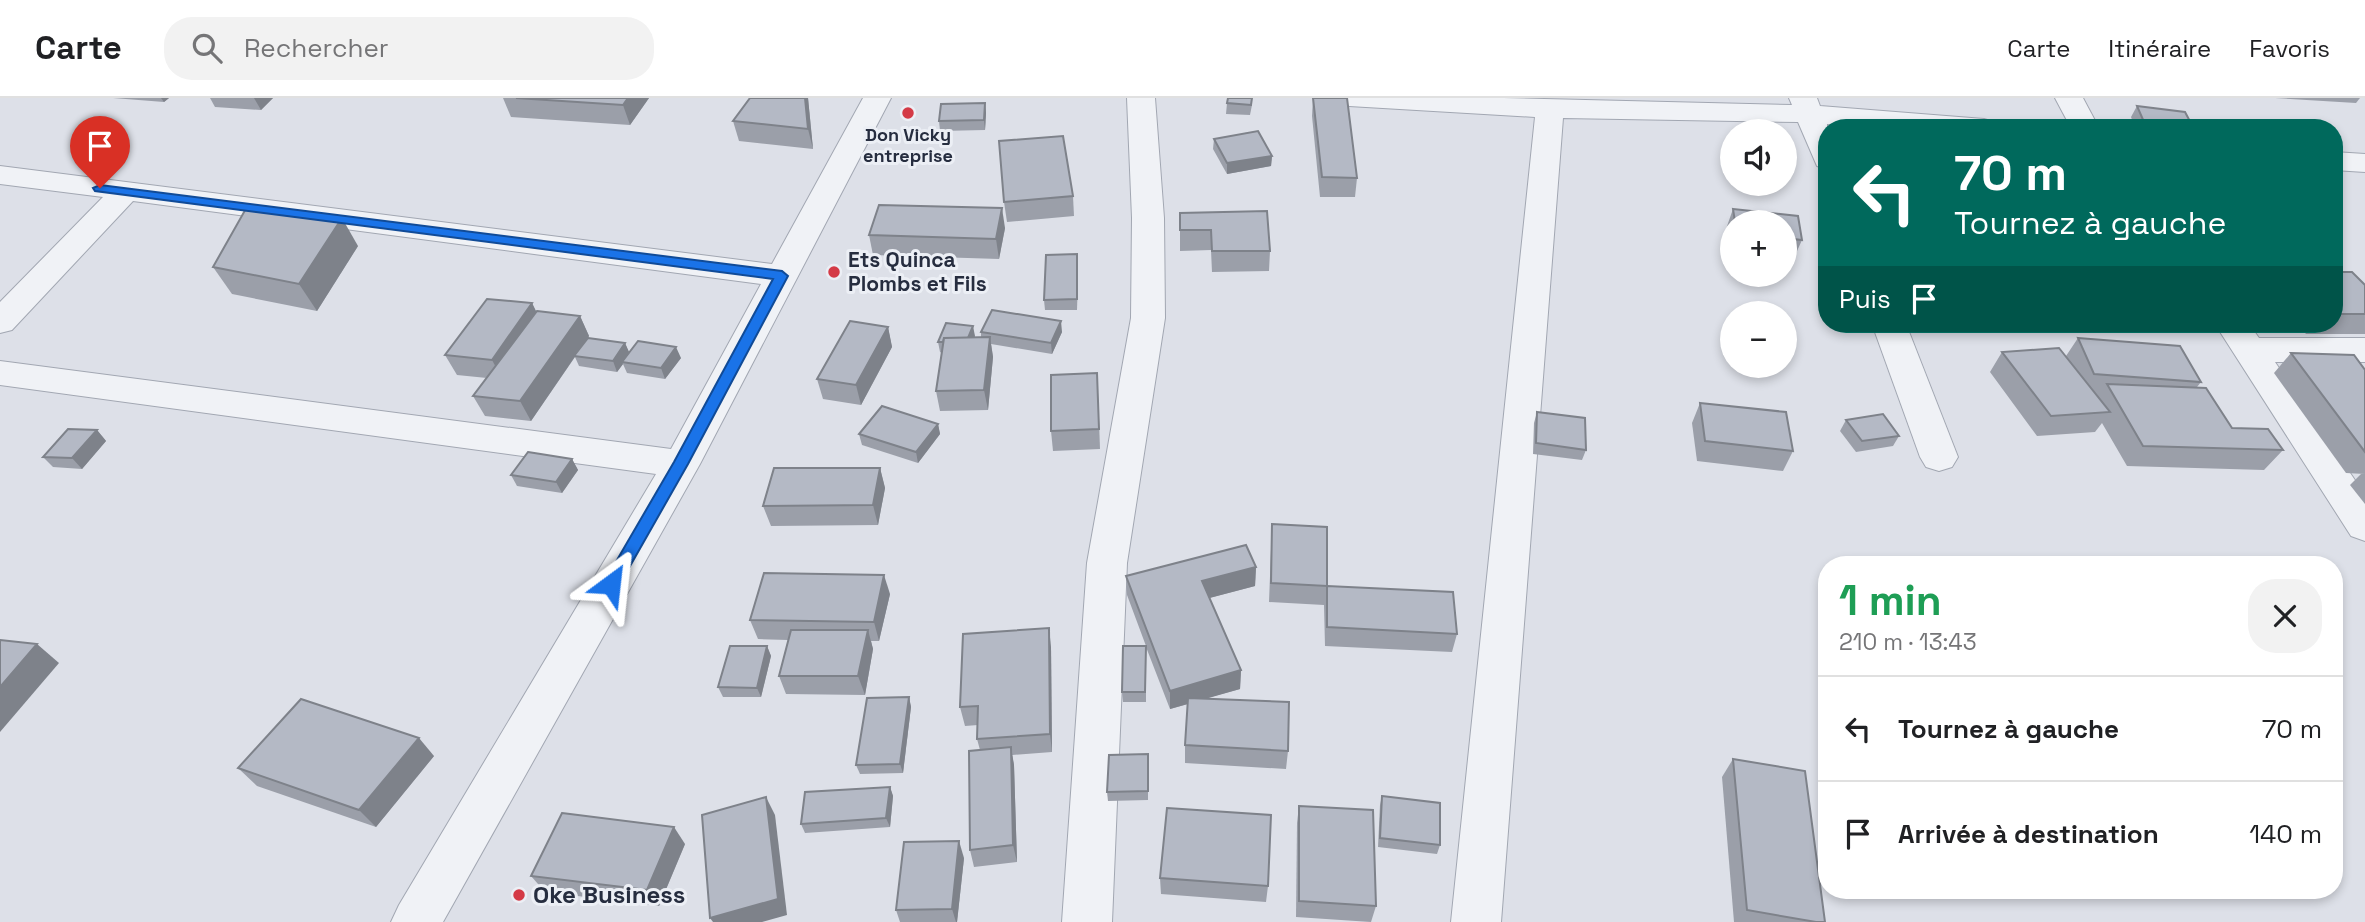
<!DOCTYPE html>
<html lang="fr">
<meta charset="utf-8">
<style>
:root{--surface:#fff;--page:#f2f2f2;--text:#202124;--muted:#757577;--line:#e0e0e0}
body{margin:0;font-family:"Space Grotesk",sans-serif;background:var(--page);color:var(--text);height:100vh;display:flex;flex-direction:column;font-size:26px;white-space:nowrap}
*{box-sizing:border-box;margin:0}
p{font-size:23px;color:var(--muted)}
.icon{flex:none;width:38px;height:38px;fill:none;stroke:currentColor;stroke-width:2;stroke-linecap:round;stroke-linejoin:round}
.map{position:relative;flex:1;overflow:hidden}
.panel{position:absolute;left:1818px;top:458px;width:525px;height:343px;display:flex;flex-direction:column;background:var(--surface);border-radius:28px;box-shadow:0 4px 10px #0003}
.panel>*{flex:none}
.guide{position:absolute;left:1818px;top:21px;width:525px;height:214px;border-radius:28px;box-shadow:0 4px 10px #0003;background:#00695c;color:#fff;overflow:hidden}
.controls{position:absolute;left:1720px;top:21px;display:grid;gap:14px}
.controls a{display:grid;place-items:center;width:77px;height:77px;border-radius:50%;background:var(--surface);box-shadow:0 4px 10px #0003;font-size:35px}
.pin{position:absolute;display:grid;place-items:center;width:60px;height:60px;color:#fff;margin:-72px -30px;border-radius:50% 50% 50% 0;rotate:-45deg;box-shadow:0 0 7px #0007}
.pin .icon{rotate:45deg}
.me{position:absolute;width:77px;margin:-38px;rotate:30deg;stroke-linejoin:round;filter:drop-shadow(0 0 5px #0008)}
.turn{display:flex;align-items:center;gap:24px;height:147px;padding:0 21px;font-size:32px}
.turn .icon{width:91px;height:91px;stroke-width:2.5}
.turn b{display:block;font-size:49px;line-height:60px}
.then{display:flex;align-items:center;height:66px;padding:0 21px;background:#0003;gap:14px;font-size:26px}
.round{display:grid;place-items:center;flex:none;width:74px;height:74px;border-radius:28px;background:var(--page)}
.headline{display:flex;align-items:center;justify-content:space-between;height:119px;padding:0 21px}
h1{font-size:42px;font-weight:700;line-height:52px;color:#1e9e55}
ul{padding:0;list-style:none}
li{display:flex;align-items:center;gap:21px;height:105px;padding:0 21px;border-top:2px solid var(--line)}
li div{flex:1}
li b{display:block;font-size:26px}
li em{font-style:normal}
header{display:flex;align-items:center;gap:42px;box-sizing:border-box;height:98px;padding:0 35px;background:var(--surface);border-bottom:2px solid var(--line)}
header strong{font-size:33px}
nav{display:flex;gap:38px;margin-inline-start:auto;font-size:24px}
.search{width:490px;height:63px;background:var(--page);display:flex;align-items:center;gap:18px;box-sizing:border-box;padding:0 24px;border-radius:28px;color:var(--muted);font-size:26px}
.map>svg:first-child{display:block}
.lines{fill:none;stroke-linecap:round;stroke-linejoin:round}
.minor-casing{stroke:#a2a7b2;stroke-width:2}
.minor{fill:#f0f2f6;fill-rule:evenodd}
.wall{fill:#9b9fa9}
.shaded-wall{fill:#7e828a}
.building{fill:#b4b9c5;stroke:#7e828a;stroke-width:2}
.route{fill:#1a73e8;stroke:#114b97;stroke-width:2}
.poi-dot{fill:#d43a46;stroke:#eceff5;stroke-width:2.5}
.labels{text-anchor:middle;stroke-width:6;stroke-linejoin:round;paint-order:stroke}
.far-poi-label{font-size:18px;font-weight:bold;fill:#262d3f;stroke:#eceff5}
.poi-label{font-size:21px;font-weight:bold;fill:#262d3f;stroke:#eceff5;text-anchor:start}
.near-poi-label{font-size:24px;font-weight:bold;fill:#262d3f;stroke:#eceff5;text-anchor:start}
</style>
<header>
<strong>Carte</strong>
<div class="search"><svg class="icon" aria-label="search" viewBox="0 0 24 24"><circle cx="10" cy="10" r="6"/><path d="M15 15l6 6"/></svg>Rechercher</div>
<nav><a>Carte</a><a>Itinéraire</a><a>Favoris</a></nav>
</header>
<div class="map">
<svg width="2365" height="824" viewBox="0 0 2365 824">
<rect width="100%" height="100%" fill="#dde0e8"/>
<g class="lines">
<g class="minor-casing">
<g id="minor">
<polygon points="863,0 891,0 700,366 443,824 391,824 399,807 656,376 0,287 0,263 671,351 761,186 133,103 12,232 0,235 0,204 103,99 0,86 0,68 772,166"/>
<polygon points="1127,0 1155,0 1164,120 1165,220 1127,465 1112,824 1062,824 1087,465 1131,220 1132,120"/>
<polygon points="1335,0 1503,0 1792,7 1789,0 1817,0 1820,8 1984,21 1994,24 1998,30 1875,30 1827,26 1827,71 1817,68 1798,24 1563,20 1501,824 1451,824 1535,19 1349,8 1339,6"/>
<polygon points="2055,0 2083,0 2099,30 2071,30"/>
<polygon points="2334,54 2365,56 2365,74 2334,72"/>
<polygon points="1872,226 1906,226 1958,359 1952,369 1939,373 1926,369 1920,359"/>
<polygon points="2215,226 2249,226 2259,240 2365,240 2365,264 2275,264 2365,397 2365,443 2351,438"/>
</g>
</g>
<use href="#minor" class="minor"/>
</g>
<g class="wall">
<polygon points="113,0 169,0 164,4"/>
<polygon points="210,0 273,0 261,12 215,9"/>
<polygon points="503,0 649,0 630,27 511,19"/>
<polygon points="808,0 813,51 739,43 733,23"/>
<polygon points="1313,0 1357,80 1355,99 1320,99 1312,18"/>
<polygon points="2275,0 2360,0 2356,5"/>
<polygon points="985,5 986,15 985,32 940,33 939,23"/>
<polygon points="1227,5 1252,7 1250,17 1226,16"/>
<polygon points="2137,8 2193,30 2135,30 2131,19"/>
<polygon points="1214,41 1272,58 1271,68 1227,76 1213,51"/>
<polygon points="1073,98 1074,118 1007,124 1004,104"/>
<polygon points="1733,111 1798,118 1802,142 1793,162 1785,161 1785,124 1732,124 1732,155 1729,154 1726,131"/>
<polygon points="1180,115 1270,153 1269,173 1212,174 1211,152 1180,153"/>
<polygon points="1005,130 999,161 873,157 869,137"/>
<polygon points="358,148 317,213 232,196 213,169"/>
<polygon points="1077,156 1077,212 1045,212 1044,202"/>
<polygon points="2334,174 2365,187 2365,236 2306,236 2297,226 2334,226"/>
<polygon points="532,205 536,214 580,218 589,238 588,240 625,245 629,255 681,260 665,281 627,275 623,266 617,274 579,268 575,259 531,323 485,318 473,298 487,280 457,277 445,257"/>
<polygon points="888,229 892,249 861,307 823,301 817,281"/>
<polygon points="981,234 1062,234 1052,256 991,246 993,259 988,312 940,313 936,293 942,255 940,254 938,244 975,238 974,240 981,239"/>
<polygon points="2078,240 2201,284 2197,289 2232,330 2283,352 2264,372 2127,368 2102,325 2095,334 2037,338 1990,274 2002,254 2066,258"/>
<polygon points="2291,255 2365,272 2365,376 2346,375 2274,275"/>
<polygon points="1098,295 1100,351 1053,353 1051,333"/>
<polygon points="1700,305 1793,353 1783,373 1697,363 1692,325"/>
<polygon points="1537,314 1586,352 1582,362 1533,356 1534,325"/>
<polygon points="1846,322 1899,338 1893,348 1856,354 1840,333"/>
<polygon points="938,326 940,336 918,365 862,347 859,336"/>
<polygon points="97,332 106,343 82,371 53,369 43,359"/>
<polygon points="572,361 578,372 562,395 517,388 511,377"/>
<polygon points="880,370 885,390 878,427 771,428 763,408"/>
<polygon points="2361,376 2365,376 2365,406 2350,387"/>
<polygon points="1272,426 1327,488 1457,536 1452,554 1325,548 1324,507 1269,504"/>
<polygon points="1256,469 1255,488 1209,500 1241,572 1240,591 1207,600 1288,653 1286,671 1185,665 1185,647 1188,606 1170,611 1146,549 1146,604 1123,604 1122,594 1146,548 1127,497 1126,478"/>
<polygon points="890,496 879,543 871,543 873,551 865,597 786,596 779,578 788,542 758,541 750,522"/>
<polygon points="767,548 771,558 761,599 723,599 718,589"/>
<polygon points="1051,549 1052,654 1012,657 1014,667 1017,764 974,769 970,752 980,652 977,641 978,627 965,628 960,609"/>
<polygon points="909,599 911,609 903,675 860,676 856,667"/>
<polygon points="1148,656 1148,702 1108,703 1107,694"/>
<polygon points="434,658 376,729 257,688 238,670"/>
<polygon points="1733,661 1825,824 1734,824 1722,679"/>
<polygon points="890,689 893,698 890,729 805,735 801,726"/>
<polygon points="1382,698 1440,747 1437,756 1378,749 1380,707"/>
<polygon points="1299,708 1376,808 1371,824 1296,819 1297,725"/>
<polygon points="685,746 659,808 545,794 531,778"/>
<polygon points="964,760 957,824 900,824 896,812"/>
<polygon points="1160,780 1268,788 1266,804 1161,796"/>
</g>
<g class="shaded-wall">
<polygon points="161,0 169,0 164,4"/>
<polygon points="254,0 273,0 261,12"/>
<polygon points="628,0 649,0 630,27 623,7"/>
<polygon points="805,0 808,0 813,51 808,31"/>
<polygon points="985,5 986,15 985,32 984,22"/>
<polygon points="1272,58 1271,68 1227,76 1227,65"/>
<polygon points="1002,110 1005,130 999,161 996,141"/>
<polygon points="342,120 358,148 317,213 299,186"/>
<polygon points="1077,156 1078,167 1077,212"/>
<polygon points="532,205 542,225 503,282 492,262"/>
<polygon points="580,218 589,238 531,323 520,303"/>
<polygon points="1061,223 1062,234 1052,256 1051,245"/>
<polygon points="973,228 975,238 967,257 965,247"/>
<polygon points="888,229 892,249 861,307 856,287"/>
<polygon points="990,239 993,259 988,312 984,292"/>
<polygon points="625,245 630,256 622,264 623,266 617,274 613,263"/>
<polygon points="676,249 681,260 665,281 661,270"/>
<polygon points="938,326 940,336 918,365 916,354"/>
<polygon points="97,332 106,343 82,371 72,360"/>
<polygon points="572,361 578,372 562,395 556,384"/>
<polygon points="880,370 885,390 878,427 873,407"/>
<polygon points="1256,469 1255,488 1202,502 1202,483"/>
<polygon points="884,477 890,496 879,543 874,524"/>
<polygon points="1049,530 1051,549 1052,654 1050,636"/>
<polygon points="868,532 873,551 865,597 858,578"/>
<polygon points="37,546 59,565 0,634 0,589"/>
<polygon points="767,548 771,558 761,599 757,590"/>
<polygon points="1241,572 1240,591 1170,611 1170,593"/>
<polygon points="909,599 911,609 903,675 900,666"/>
<polygon points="419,640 434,658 376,729 359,712"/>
<polygon points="1011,649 1014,667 1017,764 1013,747"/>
<polygon points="890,689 893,698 890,729 886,720"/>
<polygon points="766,699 775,717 787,817 762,824 713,824 710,820"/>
<polygon points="674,729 685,746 659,808 647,792"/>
<polygon points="959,743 964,760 957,824 956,824 952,811"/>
</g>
<g class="building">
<polygon points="516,0 628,0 623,7"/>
<polygon points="750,0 805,0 808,31 733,23"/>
<polygon points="1228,0 1252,0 1251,7 1227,5"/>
<polygon points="1313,0 1347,0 1357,80 1322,79"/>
<polygon points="985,5 984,22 939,23 941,6"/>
<polygon points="2137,8 2185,14 2193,29 2144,24"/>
<polygon points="1258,33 1272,58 1227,65 1214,41"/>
<polygon points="1063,38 1073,98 1004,104 999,43"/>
<polygon points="248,107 342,120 299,186 213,169"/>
<polygon points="879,107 1002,110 996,141 869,137"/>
<polygon points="1733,111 1798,118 1802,142 1785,140 1785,124 1735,124"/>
<polygon points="1267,113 1270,153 1212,153 1211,132 1180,132 1180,115"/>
<polygon points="1077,156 1077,201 1044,202 1046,157"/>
<polygon points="2334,174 2352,174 2365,187 2365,216 2334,216"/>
<polygon points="487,201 532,205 492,262 445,257"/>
<polygon points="992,212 1061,223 1051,245 981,234"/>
<polygon points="537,213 580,218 520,303 473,298"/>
<polygon points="850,223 888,229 856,287 817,281"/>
<polygon points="946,225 973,228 968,240 944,240 943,244 938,244"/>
<polygon points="990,239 984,292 936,293 944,240"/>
<polygon points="588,240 625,245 613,263 574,258"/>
<polygon points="2078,240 2180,248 2201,284 2094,276"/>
<polygon points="638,243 676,249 661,270 622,264"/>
<polygon points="2059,250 2110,314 2051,318 2002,254"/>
<polygon points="2291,255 2354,257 2365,272 2365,354"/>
<polygon points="1097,275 1099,331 1051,333 1051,277"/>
<polygon points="2107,286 2206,290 2232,330 2268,331 2283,352 2143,348"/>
<polygon points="1700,305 1786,314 1793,353 1705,343"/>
<polygon points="882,308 938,326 916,354 859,336"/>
<polygon points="1537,314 1585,320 1586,352 1536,345"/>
<polygon points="1883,316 1899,338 1862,343 1846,322"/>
<polygon points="68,331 97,332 72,360 43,359"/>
<polygon points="528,354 572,361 556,384 511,377"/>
<polygon points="774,370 880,370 873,407 763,408"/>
<polygon points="1272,426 1327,429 1327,488 1271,485"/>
<polygon points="1246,447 1256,469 1202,483 1241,572 1170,593 1126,478"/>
<polygon points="764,475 884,477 874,524 750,522"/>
<polygon points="1327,488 1453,494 1457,536 1327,529"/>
<polygon points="1049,530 1050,636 977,641 978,608 960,609 963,536"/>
<polygon points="791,532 868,532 858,578 779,578"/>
<polygon points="0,542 37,546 0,589"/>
<polygon points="730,548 767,548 757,590 718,589"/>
<polygon points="1123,548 1146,548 1145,594 1122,594"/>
<polygon points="909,599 900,666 856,667 867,600"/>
<polygon points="1188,600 1289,604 1288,653 1185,647"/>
<polygon points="301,601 419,640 359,712 238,670"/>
<polygon points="1011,649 1013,747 970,752 969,653"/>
<polygon points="1148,656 1148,693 1107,694 1109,657"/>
<polygon points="1733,661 1805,673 1825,824 1816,824 1747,812"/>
<polygon points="890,689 886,720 801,726 805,694"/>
<polygon points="1382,698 1440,705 1440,747 1380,740"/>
<polygon points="766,699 778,801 710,820 702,717"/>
<polygon points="1299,708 1373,712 1376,808 1299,803"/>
<polygon points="1167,710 1271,717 1268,788 1160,780"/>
<polygon points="562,715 674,729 647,792 531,778"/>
<polygon points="959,743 952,811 896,812 904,744"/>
</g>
<polygon class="route" points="100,87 782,173 788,178 688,366 617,491 605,491 603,486 674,364 773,181 95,93 93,90"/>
<g class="poi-dot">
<circle cx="908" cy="15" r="7"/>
<circle cx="834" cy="174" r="7"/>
<circle cx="519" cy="797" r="7"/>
</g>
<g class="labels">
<g class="far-poi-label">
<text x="908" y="43">Don Vicky<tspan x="908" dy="21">entreprise</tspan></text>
</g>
<g class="poi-label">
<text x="848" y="169">Ets Quinca<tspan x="848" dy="24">Plombs et Fils</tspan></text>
</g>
<g class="near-poi-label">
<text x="533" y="805">Oke Business</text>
</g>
</g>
</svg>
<div class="controls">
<a><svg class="icon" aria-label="sound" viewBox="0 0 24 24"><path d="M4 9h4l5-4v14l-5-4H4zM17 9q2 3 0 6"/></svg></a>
<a>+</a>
<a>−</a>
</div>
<div class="pin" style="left:100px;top:90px;background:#d93025"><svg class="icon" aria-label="arrive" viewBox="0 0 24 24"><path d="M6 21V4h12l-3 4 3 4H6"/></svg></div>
<svg class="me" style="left:611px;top:486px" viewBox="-20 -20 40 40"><path d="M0-17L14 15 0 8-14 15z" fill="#1a73e8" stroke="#fff" stroke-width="4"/></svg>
<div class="guide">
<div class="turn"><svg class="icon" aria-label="left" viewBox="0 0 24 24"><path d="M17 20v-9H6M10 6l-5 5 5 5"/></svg><div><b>70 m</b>Tournez à gauche</div></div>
<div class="then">Puis<svg class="icon" aria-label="arrive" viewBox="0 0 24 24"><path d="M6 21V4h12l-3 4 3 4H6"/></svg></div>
</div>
<section class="panel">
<div class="headline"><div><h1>1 min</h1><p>210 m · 13:43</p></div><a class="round"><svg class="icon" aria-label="close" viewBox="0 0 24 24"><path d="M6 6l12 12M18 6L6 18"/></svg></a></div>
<ul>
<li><svg class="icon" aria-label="left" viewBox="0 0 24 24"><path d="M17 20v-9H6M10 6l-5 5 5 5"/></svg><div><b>Tournez à gauche</b></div><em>70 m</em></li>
<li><svg class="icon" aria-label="arrive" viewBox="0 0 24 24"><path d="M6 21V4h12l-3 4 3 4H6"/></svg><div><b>Arrivée à destination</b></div><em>140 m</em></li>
</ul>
</section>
</div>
